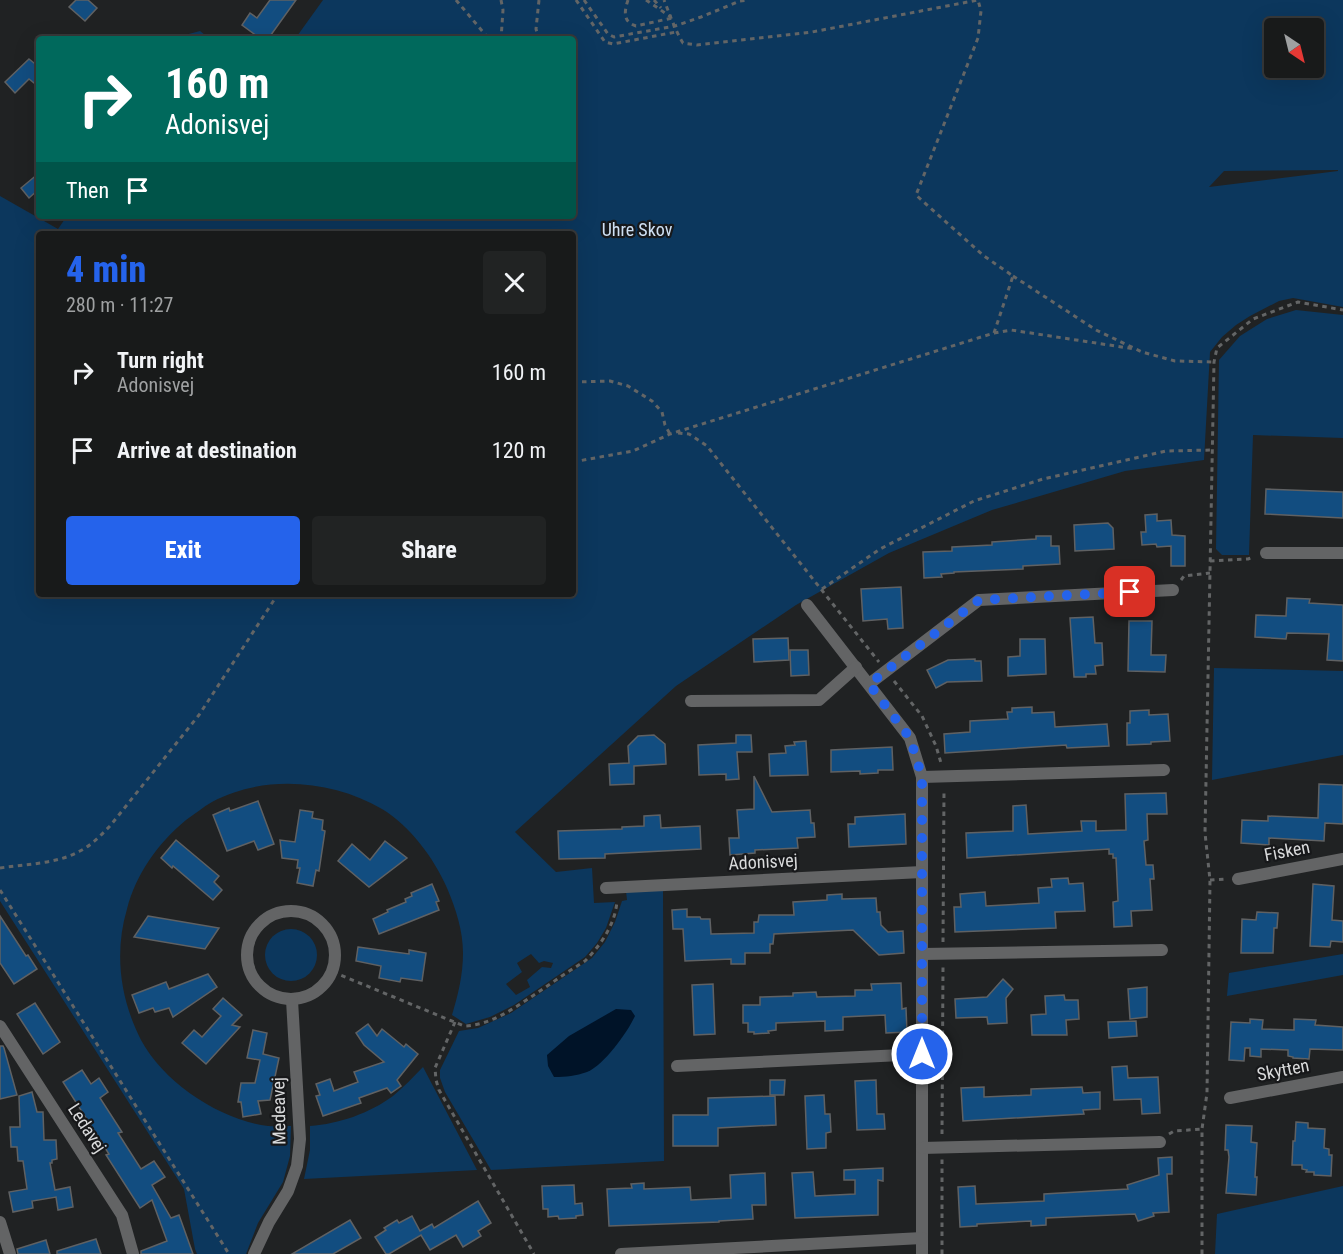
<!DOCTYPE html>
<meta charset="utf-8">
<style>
:root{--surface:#181a1a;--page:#212323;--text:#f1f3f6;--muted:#9fa1a2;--line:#363839;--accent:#2563eb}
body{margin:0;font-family:"Roboto Condensed",sans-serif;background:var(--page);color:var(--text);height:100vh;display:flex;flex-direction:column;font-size:22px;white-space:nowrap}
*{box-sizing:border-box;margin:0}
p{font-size:20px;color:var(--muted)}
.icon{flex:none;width:33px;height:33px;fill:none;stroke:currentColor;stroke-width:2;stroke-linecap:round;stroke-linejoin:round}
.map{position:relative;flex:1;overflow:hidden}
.panel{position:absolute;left:36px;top:231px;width:540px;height:366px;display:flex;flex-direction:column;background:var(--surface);border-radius:6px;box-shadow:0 6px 24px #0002,0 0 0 2px var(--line)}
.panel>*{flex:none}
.hud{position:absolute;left:36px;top:36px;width:540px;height:183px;border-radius:6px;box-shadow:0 6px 24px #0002,0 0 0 2px var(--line);background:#00695c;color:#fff;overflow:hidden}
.needle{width:39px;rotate:145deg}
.buttons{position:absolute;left:1264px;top:18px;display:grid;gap:12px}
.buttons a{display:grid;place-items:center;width:60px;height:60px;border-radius:6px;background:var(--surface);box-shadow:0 6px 24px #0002,0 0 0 2px var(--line);font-size:30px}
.pin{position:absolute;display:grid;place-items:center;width:51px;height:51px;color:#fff;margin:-26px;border-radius:12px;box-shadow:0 3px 9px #0006}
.me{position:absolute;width:66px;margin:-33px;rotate:0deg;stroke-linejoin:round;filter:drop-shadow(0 0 4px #0008)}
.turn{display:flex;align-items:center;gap:21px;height:126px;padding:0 30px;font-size:27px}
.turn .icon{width:78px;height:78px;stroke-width:2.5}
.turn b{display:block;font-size:42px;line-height:51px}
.then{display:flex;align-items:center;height:57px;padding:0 30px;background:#0003;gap:12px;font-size:22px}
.round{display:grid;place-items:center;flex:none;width:63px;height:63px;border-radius:6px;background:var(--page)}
.overview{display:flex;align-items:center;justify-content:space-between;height:102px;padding:0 30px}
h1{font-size:36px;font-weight:800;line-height:45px;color:var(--accent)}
.action{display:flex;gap:12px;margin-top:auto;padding:12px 30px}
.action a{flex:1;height:69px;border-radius:6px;background:var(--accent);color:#fff;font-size:24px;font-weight:800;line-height:69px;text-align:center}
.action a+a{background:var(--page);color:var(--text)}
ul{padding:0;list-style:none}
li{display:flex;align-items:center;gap:18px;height:78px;padding:0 30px}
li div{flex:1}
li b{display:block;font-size:22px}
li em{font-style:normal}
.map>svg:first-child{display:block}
.green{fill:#0c375d;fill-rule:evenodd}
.water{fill:#001328}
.building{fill:#124d80;stroke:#5f6163;stroke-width:1.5}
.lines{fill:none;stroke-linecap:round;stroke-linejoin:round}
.path{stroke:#636566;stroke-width:3;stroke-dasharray:4.5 4.5;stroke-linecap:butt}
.minor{stroke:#636465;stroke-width:12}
.route{stroke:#2563eb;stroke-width:10;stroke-dasharray:0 18}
.labels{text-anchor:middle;stroke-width:4.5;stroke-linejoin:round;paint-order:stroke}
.park-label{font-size:18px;fill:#cfe0f3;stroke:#17181a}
.street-label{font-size:18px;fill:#d9dadb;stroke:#17181a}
</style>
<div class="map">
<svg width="1343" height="1254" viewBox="0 0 1343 1254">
<rect width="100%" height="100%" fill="#202223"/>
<g class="green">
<path d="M323,0h1020v307l-50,-9 -14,3 -29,15 -14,9 -14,12 -12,15 -6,108 -79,11 -133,39 -103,43 -93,52 -120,81 -161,146 41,40 36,-4 2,35 21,-1 -9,26 -9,15 -12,14 -71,48 -24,12 -24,7 -14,-9c6,-20 11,-40 11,-62 0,-22 -7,-44 -16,-65 -13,-30 -37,-62 -65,-79 -50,-29 -118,-35 -170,-7 -9,5 -17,12 -26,18 -28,23 -50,54 -59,89 -13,44 -7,90 14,131 23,43 79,80 127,86 8,1 16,0 23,0l-1,30 -7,26 -25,41 -12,31h-49l-2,-5 -11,-60 -184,-288v-705l58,33 9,-13h506v-177h-278zM1275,28h39v40h-39zM1338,170v1l-129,16 15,-16zM39,234h534v360h-534zM531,954l8,9 5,-2 9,2 -2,5 -9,-1 -15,13 3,7 -14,8 -10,-11 16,-12 -5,-9z"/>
<polygon points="200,31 210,39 170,39"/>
<polygon points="1296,310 1343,315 1343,438 1253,435 1249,555 1222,555 1216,549 1219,360 1240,336 1267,319"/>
<polygon points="1214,668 1343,671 1343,755 1212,780"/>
<polygon points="663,889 664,1161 491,1170 445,1092 440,1078 440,1070 459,1031 478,1028 511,1013 592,958 605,942 615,922 622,901 627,900 626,891"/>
<circle cx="291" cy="955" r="26"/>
<polygon points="1343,954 1343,975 1227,996 1229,973"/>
<path d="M423,1067l54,103 -173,9 6,-29v-24c29,-2 60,-13 83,-30 11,-9 20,-19 30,-29z"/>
<polygon points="1343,1186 1343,1254 1215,1254 1217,1214"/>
</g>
<path class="water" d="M616,1009l15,1 4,6c-8,17 -31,49 -48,56 -11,4 -21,5 -33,5l-6,-11 -1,-11 22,-19z"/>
<g class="building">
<polygon points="76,0 88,0 97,8 85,21 69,7"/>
<polygon points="270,0 296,0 268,39 261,39 242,25 250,13 257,18"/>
<polygon points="29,59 39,67 39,87 29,79 15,93 5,82"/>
<polygon points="39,173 39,189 29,198 21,188"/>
<polygon points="1266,489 1343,492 1343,518 1265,514"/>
<polygon points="1157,514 1157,521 1171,520 1172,535 1185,536 1185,566 1171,566 1171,546 1157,547 1156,544 1142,545 1141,532 1146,532 1145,515"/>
<polygon points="1108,523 1113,528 1114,549 1075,551 1074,525"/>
<polygon points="1036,536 1051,536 1051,546 1059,546 1060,564 1023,566 1023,569 954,572 954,573 941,574 942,577 924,578 923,552 952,551 952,547 992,545 992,542 1036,539"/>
<polygon points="901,587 903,628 888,629 887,619 863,621 861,589"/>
<polygon points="1287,598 1310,599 1309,603 1343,605 1343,661 1327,660 1329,634 1287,633 1286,639 1255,637 1256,615 1286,616"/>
<polygon points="1093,617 1095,643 1102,643 1103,665 1095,666 1096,674 1086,674 1086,677 1074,677 1070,618"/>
<polygon points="1129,621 1152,621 1151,655 1166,655 1165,672 1128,671"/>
<polygon points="788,638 789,660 754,662 753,639"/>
<polygon points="1020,639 1045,639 1046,674 1008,676 1008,657 1020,656"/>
<polygon points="790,650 808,650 809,675 791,676"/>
<polygon points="975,659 975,661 981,661 982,681 947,682 936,688 927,670 948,660"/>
<polygon points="1032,707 1032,713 1054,712 1055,727 1107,724 1109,746 1067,748 1066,745 945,753 944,734 970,732 970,721 1008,719 1007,712 1012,712 1012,708"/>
<polygon points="1149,710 1149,715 1168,714 1170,741 1151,742 1151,744 1127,745 1127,723 1130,723 1130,711"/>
<polygon points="654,735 665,744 666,764 634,766 634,784 610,785 609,764 629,763 628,746 638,736"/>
<polygon points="736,735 751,735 752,752 737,752 739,779 726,780 726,774 699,775 698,745 736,743"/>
<polygon points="806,741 808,775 770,776 769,754 786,753 785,746 795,745 794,742"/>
<polygon points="892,747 893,770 878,770 878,773 860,774 860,771 831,772 831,750"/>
<polygon points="754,776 772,812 810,810 811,823 814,823 815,837 797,838 798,848 755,850 755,853 730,855 729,838 739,838 737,810 754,809"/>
<polygon points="1319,784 1343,785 1343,824 1325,823 1324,841 1269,838 1269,845 1241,843 1242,820 1268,821 1268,816 1318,818"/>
<polygon points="1166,793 1167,814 1147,814 1148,840 1144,841 1146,865 1153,865 1154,879 1150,879 1152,910 1131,911 1132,926 1114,927 1113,902 1118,901 1116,858 1113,858 1113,854 1109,854 1109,849 967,858 966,833 1013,831 1013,806 1026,805 1028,834 1082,831 1081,821 1096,821 1096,831 1126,830 1125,794"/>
<polygon points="258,801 274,844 258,850 254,841 227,851 213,815 229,808 230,811"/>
<polygon points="300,810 313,812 312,818 323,820 322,830 325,831 319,871 316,870 313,886 297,883 300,868 297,868 298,860 282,858 280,840 295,842"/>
<polygon points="905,814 906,844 849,847 848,824 855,824 855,817"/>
<polygon points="660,815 661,828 700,826 701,849 605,854 605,858 559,859 558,831 622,829 622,827 644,826 644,816"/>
<polygon points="176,840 219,876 214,882 222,890 213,900 173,866 172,868 161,858"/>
<polygon points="385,841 407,858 369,887 338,861 352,844 370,860"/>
<polygon points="1068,878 1069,884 1083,883 1085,911 1055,912 1056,928 955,932 954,907 961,907 960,894 985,892 986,906 1039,903 1038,888 1052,887 1051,879"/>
<polygon points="432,884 439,901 436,902 439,910 379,934 373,919 388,912 387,910 406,902 405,899 412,896 411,893"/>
<polygon points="1313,884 1334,886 1332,920 1343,921 1343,942 1331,941 1330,947 1310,946"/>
<polygon points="842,894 842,899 876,898 877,912 880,912 881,925 888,932 903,931 904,953 879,955 853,930 774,934 773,944 770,944 770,953 745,953 745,964 731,964 731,959 685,961 683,929 673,929 672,910 687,909 687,917 700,917 701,919 710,919 711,934 754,933 754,922 758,922 759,915 794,915 793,902 827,900 827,895"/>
<polygon points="1257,912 1278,913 1277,928 1274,928 1273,953 1241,953 1242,919 1256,920"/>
<polygon points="0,916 26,956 28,955 37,969 14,984 0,963"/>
<polygon points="148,916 219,928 205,949 134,937"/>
<polygon points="358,947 409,954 409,950 426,953 422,981 401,978 400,982 379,978 381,966 356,961"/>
<polygon points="208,974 217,987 173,1017 169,1008 155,1012 153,1008 139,1013 132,995 166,982 169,989"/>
<polygon points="1003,979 1013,989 1006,998 1007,1023 988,1024 987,1017 956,1018 955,999 987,997"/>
<polygon points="901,983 902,1009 906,1008 907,1032 886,1033 885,1015 843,1017 843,1030 825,1031 825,1021 776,1023 776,1030 768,1031 769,1033 754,1034 754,1032 748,1032 748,1023 743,1023 743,1005 760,1005 760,997 793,996 793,993 816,992 817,997 855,996 855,990 872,990 871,984"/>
<polygon points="713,984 715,1034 694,1035 692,985"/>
<polygon points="1147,987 1147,1017 1130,1019 1128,989"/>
<polygon points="1064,995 1065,1000 1078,1000 1079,1019 1066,1020 1067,1035 1032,1035 1031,1015 1046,1014 1045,996"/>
<polygon points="223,998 242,1015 232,1025 240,1027 206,1064 182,1043 194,1030 202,1037 221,1016 213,1009"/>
<polygon points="35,1003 60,1042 43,1054 17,1014"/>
<polygon points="1250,1019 1263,1020 1262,1029 1294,1030 1294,1019 1316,1020 1315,1025 1343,1027 1343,1050 1310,1049 1309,1059 1293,1058 1293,1057 1288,1056 1288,1050 1261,1049 1261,1057 1250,1056 1250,1048 1245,1048 1244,1061 1229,1060 1231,1022 1250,1023"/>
<polygon points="1136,1021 1137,1036 1109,1038 1108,1022"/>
<polygon points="368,1024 377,1036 382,1029 404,1047 406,1044 418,1054 397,1080 401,1086 391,1093 387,1088 359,1098 361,1103 323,1116 316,1096 320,1095 316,1084 330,1079 334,1091 358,1082 354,1072 384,1062 364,1045 356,1033"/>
<polygon points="253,1030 267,1033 263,1054 279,1058 270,1100 258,1101 261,1114 243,1117 241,1102 238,1102 241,1083 255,1083 260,1060 247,1058"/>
<polygon points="0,1046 3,1046 4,1048 17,1095 0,1099"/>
<polygon points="1127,1066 1128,1078 1158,1077 1160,1113 1142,1114 1141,1099 1114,1100 1112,1067"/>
<polygon points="82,1070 91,1084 99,1078 108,1092 100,1098 122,1132 118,1133 141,1169 154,1161 165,1177 152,1185 171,1218 179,1215 193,1254 141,1254 141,1251 167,1241 152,1200 140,1208 106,1155 109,1154 63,1082"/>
<polygon points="770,1080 785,1080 784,1095 770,1095"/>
<polygon points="876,1080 877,1114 884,1114 885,1129 857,1130 855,1081"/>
<polygon points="984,1087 984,1097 1031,1095 1031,1089 1082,1087 1083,1093 1100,1092 1100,1109 1083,1110 1084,1114 963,1121 961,1088"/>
<polygon points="32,1092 37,1112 43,1112 44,1140 56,1140 57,1159 52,1160 52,1163 50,1163 55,1190 70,1187 73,1207 58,1210 56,1197 32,1201 33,1208 13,1212 9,1192 27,1189 23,1161 18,1161 17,1147 11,1147 10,1127 20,1127 19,1096"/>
<polygon points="824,1095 825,1114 830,1114 831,1132 826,1133 826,1148 807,1149 805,1096"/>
<polygon points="775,1096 776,1125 718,1128 718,1146 673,1146 673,1115 708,1115 708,1098"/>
<polygon points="1296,1122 1308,1123 1308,1128 1325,1129 1324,1148 1329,1149 1329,1155 1332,1155 1331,1176 1314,1175 1314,1172 1306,1172 1307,1170 1302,1169 1302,1165 1292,1165 1293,1141 1295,1141"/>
<polygon points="1226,1125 1252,1126 1251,1142 1257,1143 1255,1177 1257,1177 1256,1195 1226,1193 1229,1157 1228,1150 1225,1150"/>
<polygon points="1172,1157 1172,1174 1167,1174 1169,1212 1153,1213 1154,1216 1138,1221 1135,1214 1046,1218 1046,1225 1031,1226 1031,1221 977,1224 977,1226 960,1227 958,1187 975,1186 976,1204 1044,1201 1044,1194 1128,1189 1127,1185 1159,1175 1158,1158"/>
<polygon points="883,1168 883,1181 878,1180 878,1215 795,1218 792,1173 813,1172 815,1196 855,1194 855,1180 844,1180 844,1170"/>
<polygon points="765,1173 766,1205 752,1205 753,1219 719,1221 719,1222 609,1226 607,1189 632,1188 631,1184 644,1183 644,1189 690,1187 691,1200 731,1198 730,1175"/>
<polygon points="574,1185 575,1204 582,1203 583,1215 576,1216 576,1218 559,1219 558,1216 548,1217 548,1209 543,1209 542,1186"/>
<polygon points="478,1201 491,1223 478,1231 481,1236 463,1247 456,1235 430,1250 421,1235 389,1254 386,1254 375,1237 386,1230 384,1228 397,1220 399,1223 412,1216 420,1231 432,1224 434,1228"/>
<polygon points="350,1220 361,1238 333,1254 292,1254"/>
<polygon points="96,1239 101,1254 57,1254 57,1251"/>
<polygon points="46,1240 50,1254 18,1254 17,1249"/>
</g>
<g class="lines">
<g class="path">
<polyline points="456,0 489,39"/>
<polyline points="501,0 503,10 501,39"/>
<polyline points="539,0 536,29 539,39"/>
<polyline points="576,0 605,42 613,44 676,32"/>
<polyline points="584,0 608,34 614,37 675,26 701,17 740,1 749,0"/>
<path d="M628,0c-4,12 -5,22 8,26l36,-8"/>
<polyline points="646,0 671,17"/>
<polyline points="654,0 661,8"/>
<polyline points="1013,276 1096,330 1142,352 1175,361 1214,362"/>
<polyline points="994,333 1011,330 1135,349"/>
<polyline points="573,382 610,381 628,386 652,401 662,412 665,425 670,434"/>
<polyline points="678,433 689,434 707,446 879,662"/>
<path d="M573,462l60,-11 37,-17 324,-101 19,-57 -29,-20 -68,-61 62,-157 3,-27 -3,-11 -166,32 -115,13 -14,-2c-8,-13 -13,-28 -19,-43"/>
<polyline points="1210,561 1248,559 1253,557"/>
<polyline points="1181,580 1184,576 1210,573"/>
<polyline points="822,589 880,549 974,501 1043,479 1166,451 1212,450"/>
<polyline points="894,681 922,716 936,746 941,763"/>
<path d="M0,868c26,-4 57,-4 80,-17 12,-6 21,-16 30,-25l89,-111 79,-121"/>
<polyline points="1210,880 1226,879"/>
<polyline points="0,890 229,1254"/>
<polyline points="943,942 944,790"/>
<path d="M333,972l131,54c28,-1 50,-18 73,-33 16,-11 32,-22 48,-32 16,-16 31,-38 32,-61"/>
<polyline points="455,1022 435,1068 436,1080 439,1090 534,1254"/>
<polyline points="942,1134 943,967"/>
<polyline points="1169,1134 1174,1131 1202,1129"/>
<polyline points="942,1254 942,1159"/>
<polyline points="1202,1254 1202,1129 1207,1093 1210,880 1205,833 1214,362 1217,348 1253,319 1298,302 1343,310"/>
</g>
<g class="minor">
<polyline points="1266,553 1343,553"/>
<polyline points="807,605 910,738 922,777 922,1254"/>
<polyline points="869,684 979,600 1173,590"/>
<polyline points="691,701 819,700 856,667"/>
<polyline points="922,777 1164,770"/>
<polyline points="1238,879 1343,859"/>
<polyline points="606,888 922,872"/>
<circle cx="291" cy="955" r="44"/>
<polyline points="922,954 1162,950"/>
<polyline points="0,1026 122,1215 133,1254"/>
<polyline points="677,1066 922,1054"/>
<polyline points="1230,1098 1343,1077"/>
<polyline points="922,1148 1160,1142"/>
<polyline points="0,1222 10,1254"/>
<polyline points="254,1254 269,1222 288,1191 297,1166 300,1139 292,1000"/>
<polyline points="621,1254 922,1238"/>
</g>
</g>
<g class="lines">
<polyline class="route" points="922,1054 922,777 910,738 869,684 979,600 1130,592"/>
</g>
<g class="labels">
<g class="park-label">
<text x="637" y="236">Uhre Skov</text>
</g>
<g class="street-label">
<text transform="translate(1287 851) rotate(-11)" y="6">Fisken</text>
<text transform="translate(763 862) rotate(-3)" y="6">Adonisvej</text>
<text transform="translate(1283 1070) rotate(-11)" y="6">Skytten</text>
<text transform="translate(279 1111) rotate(-91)" y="6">Medeavej</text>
<text transform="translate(87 1128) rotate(57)" y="6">Ledavej</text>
</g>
</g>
</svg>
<div class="buttons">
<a><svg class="needle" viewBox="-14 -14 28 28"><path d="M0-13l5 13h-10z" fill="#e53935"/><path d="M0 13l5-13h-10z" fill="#9fa1a2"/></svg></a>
</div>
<div class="pin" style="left:1130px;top:592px;background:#d93025"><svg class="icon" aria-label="arrive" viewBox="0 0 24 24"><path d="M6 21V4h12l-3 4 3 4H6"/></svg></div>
<svg class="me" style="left:922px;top:1054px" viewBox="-20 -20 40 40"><circle r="17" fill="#2563eb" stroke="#fff" stroke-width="3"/><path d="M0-11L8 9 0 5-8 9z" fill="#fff"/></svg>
<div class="hud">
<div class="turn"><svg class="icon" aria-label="right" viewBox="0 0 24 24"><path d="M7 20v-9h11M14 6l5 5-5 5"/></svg><div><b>160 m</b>Adonisvej</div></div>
<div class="then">Then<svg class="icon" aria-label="arrive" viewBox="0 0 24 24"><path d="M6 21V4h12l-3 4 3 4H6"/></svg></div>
</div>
<section class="panel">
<div class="overview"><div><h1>4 min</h1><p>280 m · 11:27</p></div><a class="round"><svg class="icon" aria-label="close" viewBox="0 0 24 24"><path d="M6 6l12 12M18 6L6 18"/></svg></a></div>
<ul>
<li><svg class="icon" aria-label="right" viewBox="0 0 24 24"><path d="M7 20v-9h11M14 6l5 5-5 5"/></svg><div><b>Turn right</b><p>Adonisvej</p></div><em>160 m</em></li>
<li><svg class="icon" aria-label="arrive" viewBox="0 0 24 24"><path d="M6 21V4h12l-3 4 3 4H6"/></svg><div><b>Arrive at destination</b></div><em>120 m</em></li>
</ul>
<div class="action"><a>Exit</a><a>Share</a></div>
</section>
</div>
